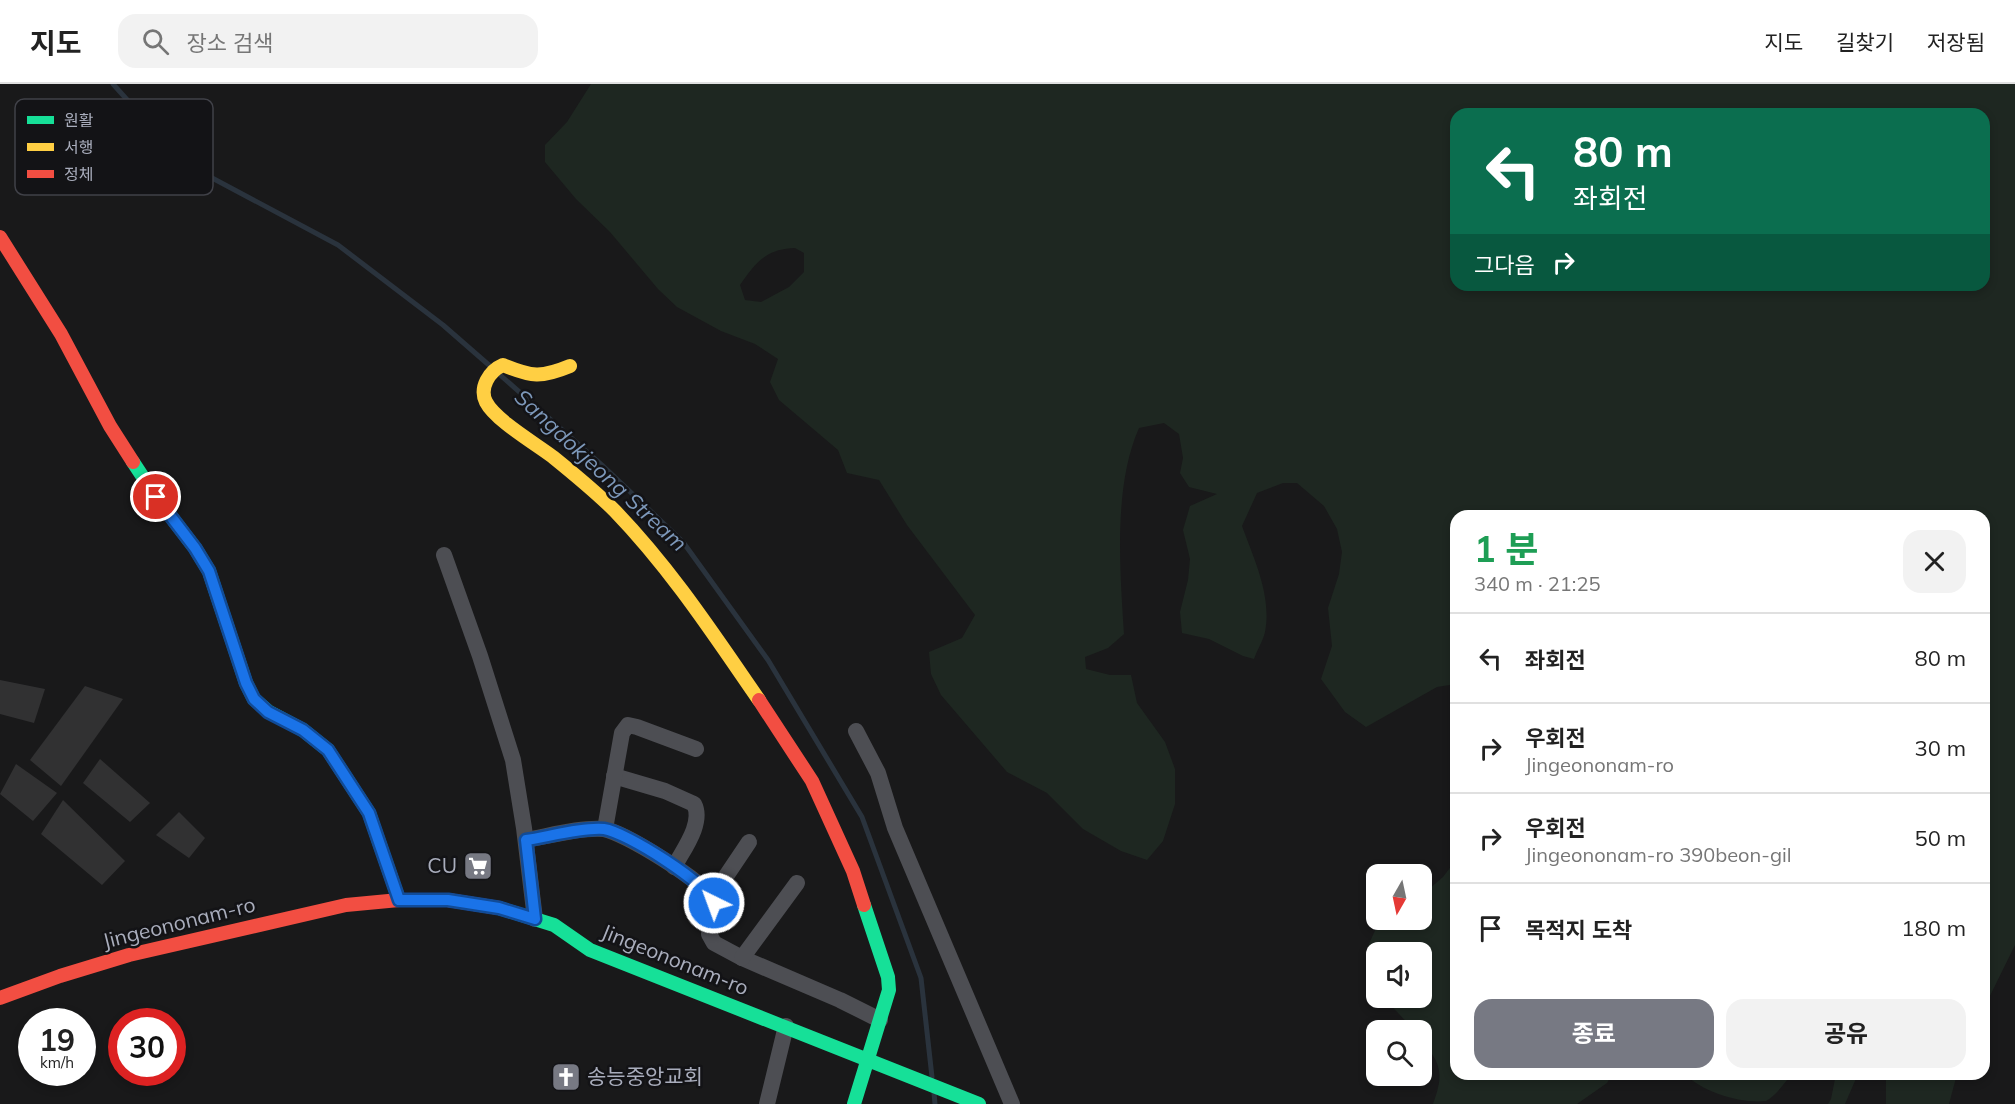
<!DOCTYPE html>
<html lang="ko">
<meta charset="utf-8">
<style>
:root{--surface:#fff;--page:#f2f2f2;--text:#222;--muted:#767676;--line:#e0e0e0;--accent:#777983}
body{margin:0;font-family:Mulish,"Noto Sans KR",sans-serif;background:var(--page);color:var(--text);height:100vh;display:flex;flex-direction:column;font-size:22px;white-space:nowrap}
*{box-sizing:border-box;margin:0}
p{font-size:20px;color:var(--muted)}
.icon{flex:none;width:33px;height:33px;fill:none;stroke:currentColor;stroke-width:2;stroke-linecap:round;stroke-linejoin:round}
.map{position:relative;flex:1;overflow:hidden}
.sheet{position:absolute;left:1450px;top:426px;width:540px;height:570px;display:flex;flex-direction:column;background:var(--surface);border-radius:18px;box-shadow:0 3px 9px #0003}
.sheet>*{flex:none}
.guide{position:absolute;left:1450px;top:24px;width:540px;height:183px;border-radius:18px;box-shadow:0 3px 9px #0003;background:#0b6e4f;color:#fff;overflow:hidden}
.needle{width:39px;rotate:189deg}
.fabs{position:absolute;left:1366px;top:780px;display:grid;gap:12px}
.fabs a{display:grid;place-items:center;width:66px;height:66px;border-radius:12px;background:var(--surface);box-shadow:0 3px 9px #0003;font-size:30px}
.speed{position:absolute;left:18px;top:924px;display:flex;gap:12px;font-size:30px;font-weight:700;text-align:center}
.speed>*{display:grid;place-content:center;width:78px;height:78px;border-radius:50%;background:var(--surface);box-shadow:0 3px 9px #0003;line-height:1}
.speed small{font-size:15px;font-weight:400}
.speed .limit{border:9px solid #d22;background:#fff;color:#111}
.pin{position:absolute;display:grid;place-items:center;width:51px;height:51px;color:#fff;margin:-26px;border:3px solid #fff;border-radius:50%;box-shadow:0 2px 6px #0007}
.me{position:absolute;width:66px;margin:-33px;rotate:318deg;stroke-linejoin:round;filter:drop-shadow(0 0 4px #0008)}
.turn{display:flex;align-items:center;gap:21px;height:126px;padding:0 24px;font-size:27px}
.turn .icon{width:78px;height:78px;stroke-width:2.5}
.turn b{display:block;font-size:42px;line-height:51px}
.then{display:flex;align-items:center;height:57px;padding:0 24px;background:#0003;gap:12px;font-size:22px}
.round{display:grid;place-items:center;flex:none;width:63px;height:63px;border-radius:18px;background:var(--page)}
.headline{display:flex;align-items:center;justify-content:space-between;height:102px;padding:0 24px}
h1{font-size:36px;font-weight:700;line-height:45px;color:#1e9e55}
.action{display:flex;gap:12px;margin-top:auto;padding:12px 24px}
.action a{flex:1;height:69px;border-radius:18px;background:var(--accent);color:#fff;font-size:24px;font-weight:700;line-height:69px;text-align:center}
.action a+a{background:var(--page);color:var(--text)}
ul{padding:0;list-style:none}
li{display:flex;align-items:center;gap:18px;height:90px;padding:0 24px;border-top:2px solid var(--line)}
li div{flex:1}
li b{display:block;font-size:22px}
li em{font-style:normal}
header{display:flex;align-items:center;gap:36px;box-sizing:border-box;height:84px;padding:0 30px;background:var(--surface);border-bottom:2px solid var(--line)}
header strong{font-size:28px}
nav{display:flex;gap:33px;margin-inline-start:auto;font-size:21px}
.search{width:420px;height:54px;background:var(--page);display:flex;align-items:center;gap:15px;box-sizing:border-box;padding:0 21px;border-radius:18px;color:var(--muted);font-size:22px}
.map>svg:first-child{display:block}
.green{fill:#1e2721;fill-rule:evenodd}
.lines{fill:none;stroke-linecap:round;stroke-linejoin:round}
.stream{stroke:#2a333d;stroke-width:5}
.building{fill:#313132}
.street{stroke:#4d4e53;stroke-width:16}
.fast{stroke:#16e098;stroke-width:14}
.slow{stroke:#ffcf43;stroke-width:14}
.jam{stroke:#f24e42;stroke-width:14}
.route-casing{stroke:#114b97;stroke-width:15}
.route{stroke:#1a73e8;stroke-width:10}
.labels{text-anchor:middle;stroke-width:5;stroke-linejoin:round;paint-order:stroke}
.poi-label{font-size:21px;fill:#a9adbc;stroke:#131316;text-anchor:end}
.street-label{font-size:21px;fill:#a9adbc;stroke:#131316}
.water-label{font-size:22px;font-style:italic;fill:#7d98ba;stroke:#131316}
.key{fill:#131316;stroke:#404148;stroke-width:1.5}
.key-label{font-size:16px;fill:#a9adbc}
</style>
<header>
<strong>지도</strong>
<div class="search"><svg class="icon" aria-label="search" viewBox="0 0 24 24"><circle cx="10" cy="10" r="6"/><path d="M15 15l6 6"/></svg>장소 검색</div>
<nav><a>지도</a><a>길찾기</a><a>저장됨</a></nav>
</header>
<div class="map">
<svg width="2015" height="1020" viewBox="0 0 2015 1020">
<rect width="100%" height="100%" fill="#19191a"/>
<g class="green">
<path d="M591,0h1424v861l-30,61 -1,-490h-528v168l-19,3 -71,40 -21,-15 -24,-33 11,-33 -4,-38 11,-34 3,-22 -5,-23 -13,-23 -27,-23h-14l-26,10 -15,33c12,33 30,70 23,106 -2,9 -8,18 -11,27l-11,-3 -34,-17 -27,-6 -2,-21 8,-32 2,-21 -7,-29 7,-24 27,-12 -28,-7 -9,-14 3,-15 -4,-24 -15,-11 -25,5c-26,59 -19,142 -15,206l-16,14 -23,9 1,12 24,6h21l6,28 28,39 10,27v35l-12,37 -16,19 -26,-9 -38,-22 -36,-36 -40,-21 -66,-77 -10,-21 -2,-22 33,-14 13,-23 -68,-90 -28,-45 -32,-7 -9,-23 -59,-50 -9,-18 8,-23 -23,-15 -34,-13 -44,-24 -19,-18 -48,-57 -34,-33 -31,-37v-17l22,-23zM1456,30h528v171h-528zM795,164l9,5v19l-15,15 -28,15 -16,-2 -5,-15c16,-23 26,-36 55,-37z"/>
<path d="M1456,776v214h156l-5,9 -30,21h-144c5,-14 10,-28 3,-43 -6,-14 -14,-13 -14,-31h-8l-30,-32h38v-46h-45v32l-9,-38 10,-22 9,-4h35v-25l21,-18z"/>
<path d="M1685,990h107c-7,8 -16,22 -26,27 -25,3 -64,-9 -81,-27z"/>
<polygon points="1836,990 1858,990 1845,1020 1828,1020 1831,1015"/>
<polygon points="1886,990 1957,990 1949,1020 1886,1020"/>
</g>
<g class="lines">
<g class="stream">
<polyline points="113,0 184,79 338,161 443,241 490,282"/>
<polyline points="499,290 602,381 683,458 768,576 862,733 921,894 932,993"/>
<polyline points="934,1009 935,1020"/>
</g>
</g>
<g class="building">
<polygon points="0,596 45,605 34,639 0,630"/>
<polygon points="85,602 123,615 61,702 30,676"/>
<polygon points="100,675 150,719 130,738 83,699"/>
<polygon points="16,680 57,709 33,737 0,710"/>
<polygon points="63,716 125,777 102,801 41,750"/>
<polygon points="179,728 205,754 189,774 156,751"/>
</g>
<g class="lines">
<g class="street">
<polyline points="444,471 480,572 513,676 524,744 535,835"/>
<polyline points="856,647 878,689 895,744 1012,1020"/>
<path d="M614,692l51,15 29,13c10,19 -11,46 -20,63"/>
<polyline points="605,745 622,649 628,641 637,643 696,665"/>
<path d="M526,756c23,-4 55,-13 78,-11 19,3 99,52 108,69 6,10 -2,25 -3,36l5,9 28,15 98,42 40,20"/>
<polyline points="712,813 749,758"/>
<polyline points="742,874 797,799"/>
<polyline points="767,1020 786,942"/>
</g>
<g class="fast">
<polyline points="133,378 156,413 195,464 209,487 246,599 254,615 269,628 303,646 328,666 369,729 399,816"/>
<polyline points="499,824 554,841 590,866 979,1020"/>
<polyline points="854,1020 889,906 888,893 864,821"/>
</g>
<path class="slow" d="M570,282c-29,12 -38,11 -67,-1 -14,6 -24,23 -17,37 9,18 50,42 67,55 21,17 43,35 62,54 56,58 99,124 144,189"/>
<g class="jam">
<polyline points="0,153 61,250 110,342 133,378"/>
<polyline points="759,616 812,697 853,787 864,821"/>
<polyline points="0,914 60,892 129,871 346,821 399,816 448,816 499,824"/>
</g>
</g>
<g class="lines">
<g class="route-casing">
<path id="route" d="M156,413l39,51 14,23 37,112 8,16 14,13 35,18 25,20 41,63 30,87h49l51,8 36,11 -9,-79c21,-3 57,-13 78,-11 22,3 104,55 110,74"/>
</g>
<use href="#route" class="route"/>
</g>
<defs>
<g id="supermarket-square" transform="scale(1.5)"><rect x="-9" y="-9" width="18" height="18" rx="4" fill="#777983" stroke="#131316"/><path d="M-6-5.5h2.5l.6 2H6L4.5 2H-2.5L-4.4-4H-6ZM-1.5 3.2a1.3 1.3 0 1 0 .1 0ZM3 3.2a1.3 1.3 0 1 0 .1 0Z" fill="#fff"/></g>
<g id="church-square" transform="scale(1.5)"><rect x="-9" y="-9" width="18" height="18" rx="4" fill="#777983" stroke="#131316"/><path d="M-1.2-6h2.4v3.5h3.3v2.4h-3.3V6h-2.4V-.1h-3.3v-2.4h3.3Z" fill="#fff"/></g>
</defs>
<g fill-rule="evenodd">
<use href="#supermarket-square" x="478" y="782"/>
<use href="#church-square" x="566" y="993"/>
</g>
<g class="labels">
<g class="poi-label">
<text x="457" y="789">CU</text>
<text x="587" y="1000" text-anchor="start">송능중앙교회</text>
</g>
<g class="street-label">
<text transform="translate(179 839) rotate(-14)" y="7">Jingeononam-ro</text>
<text transform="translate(675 876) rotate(22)" y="7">Jingeononam-ro</text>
</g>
<g class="water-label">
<text transform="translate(601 386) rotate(43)" y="8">Sangdokjeong Stream</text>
</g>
</g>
<rect x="15" y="15" width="198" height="96" rx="9" class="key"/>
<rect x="27" y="32" width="27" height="8" fill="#16e098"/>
<rect x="27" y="59" width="27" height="8" fill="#ffcf43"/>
<rect x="27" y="86" width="27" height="8" fill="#f24e42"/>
<g class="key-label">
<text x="64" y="42">원활</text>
<text x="64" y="69">서행</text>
<text x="64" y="96">정체</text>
</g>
</svg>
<div class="fabs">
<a><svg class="needle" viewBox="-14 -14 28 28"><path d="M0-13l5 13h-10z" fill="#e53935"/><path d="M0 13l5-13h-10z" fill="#767676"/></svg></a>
<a><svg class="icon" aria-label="sound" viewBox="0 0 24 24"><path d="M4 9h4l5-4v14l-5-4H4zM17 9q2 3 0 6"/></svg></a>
<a><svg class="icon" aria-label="search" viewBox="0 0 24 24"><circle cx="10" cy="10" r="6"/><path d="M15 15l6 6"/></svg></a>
</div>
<div class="speed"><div>19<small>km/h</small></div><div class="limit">30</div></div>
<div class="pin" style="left:156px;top:413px;background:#d93025"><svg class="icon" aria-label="arrive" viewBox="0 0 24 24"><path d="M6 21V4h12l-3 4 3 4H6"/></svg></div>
<svg class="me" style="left:714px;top:819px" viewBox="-20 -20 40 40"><circle r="17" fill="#1a73e8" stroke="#fff" stroke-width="3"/><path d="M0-11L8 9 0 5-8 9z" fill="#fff"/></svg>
<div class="guide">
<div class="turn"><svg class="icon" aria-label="left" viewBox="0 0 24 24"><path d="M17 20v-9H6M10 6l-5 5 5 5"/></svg><div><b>80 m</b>좌회전</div></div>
<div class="then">그다음<svg class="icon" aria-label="right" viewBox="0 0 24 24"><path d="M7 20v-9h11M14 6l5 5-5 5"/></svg></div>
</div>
<section class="sheet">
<div class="headline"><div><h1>1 분</h1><p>340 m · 21:25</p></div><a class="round"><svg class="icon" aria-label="close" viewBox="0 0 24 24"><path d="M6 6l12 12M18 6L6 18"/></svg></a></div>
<ul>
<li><svg class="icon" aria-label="left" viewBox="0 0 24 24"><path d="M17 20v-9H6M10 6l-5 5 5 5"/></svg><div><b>좌회전</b></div><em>80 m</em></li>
<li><svg class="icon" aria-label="right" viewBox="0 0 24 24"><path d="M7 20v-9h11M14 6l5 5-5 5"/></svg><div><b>우회전</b><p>Jingeononam-ro</p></div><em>30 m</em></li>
<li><svg class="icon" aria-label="right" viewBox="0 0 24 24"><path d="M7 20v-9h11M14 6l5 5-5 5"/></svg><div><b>우회전</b><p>Jingeononam-ro 390beon-gil</p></div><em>50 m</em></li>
<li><svg class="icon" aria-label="arrive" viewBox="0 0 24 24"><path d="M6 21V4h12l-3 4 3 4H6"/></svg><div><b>목적지 도착</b></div><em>180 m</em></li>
</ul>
<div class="action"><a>종료</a><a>공유</a></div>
</section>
</div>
